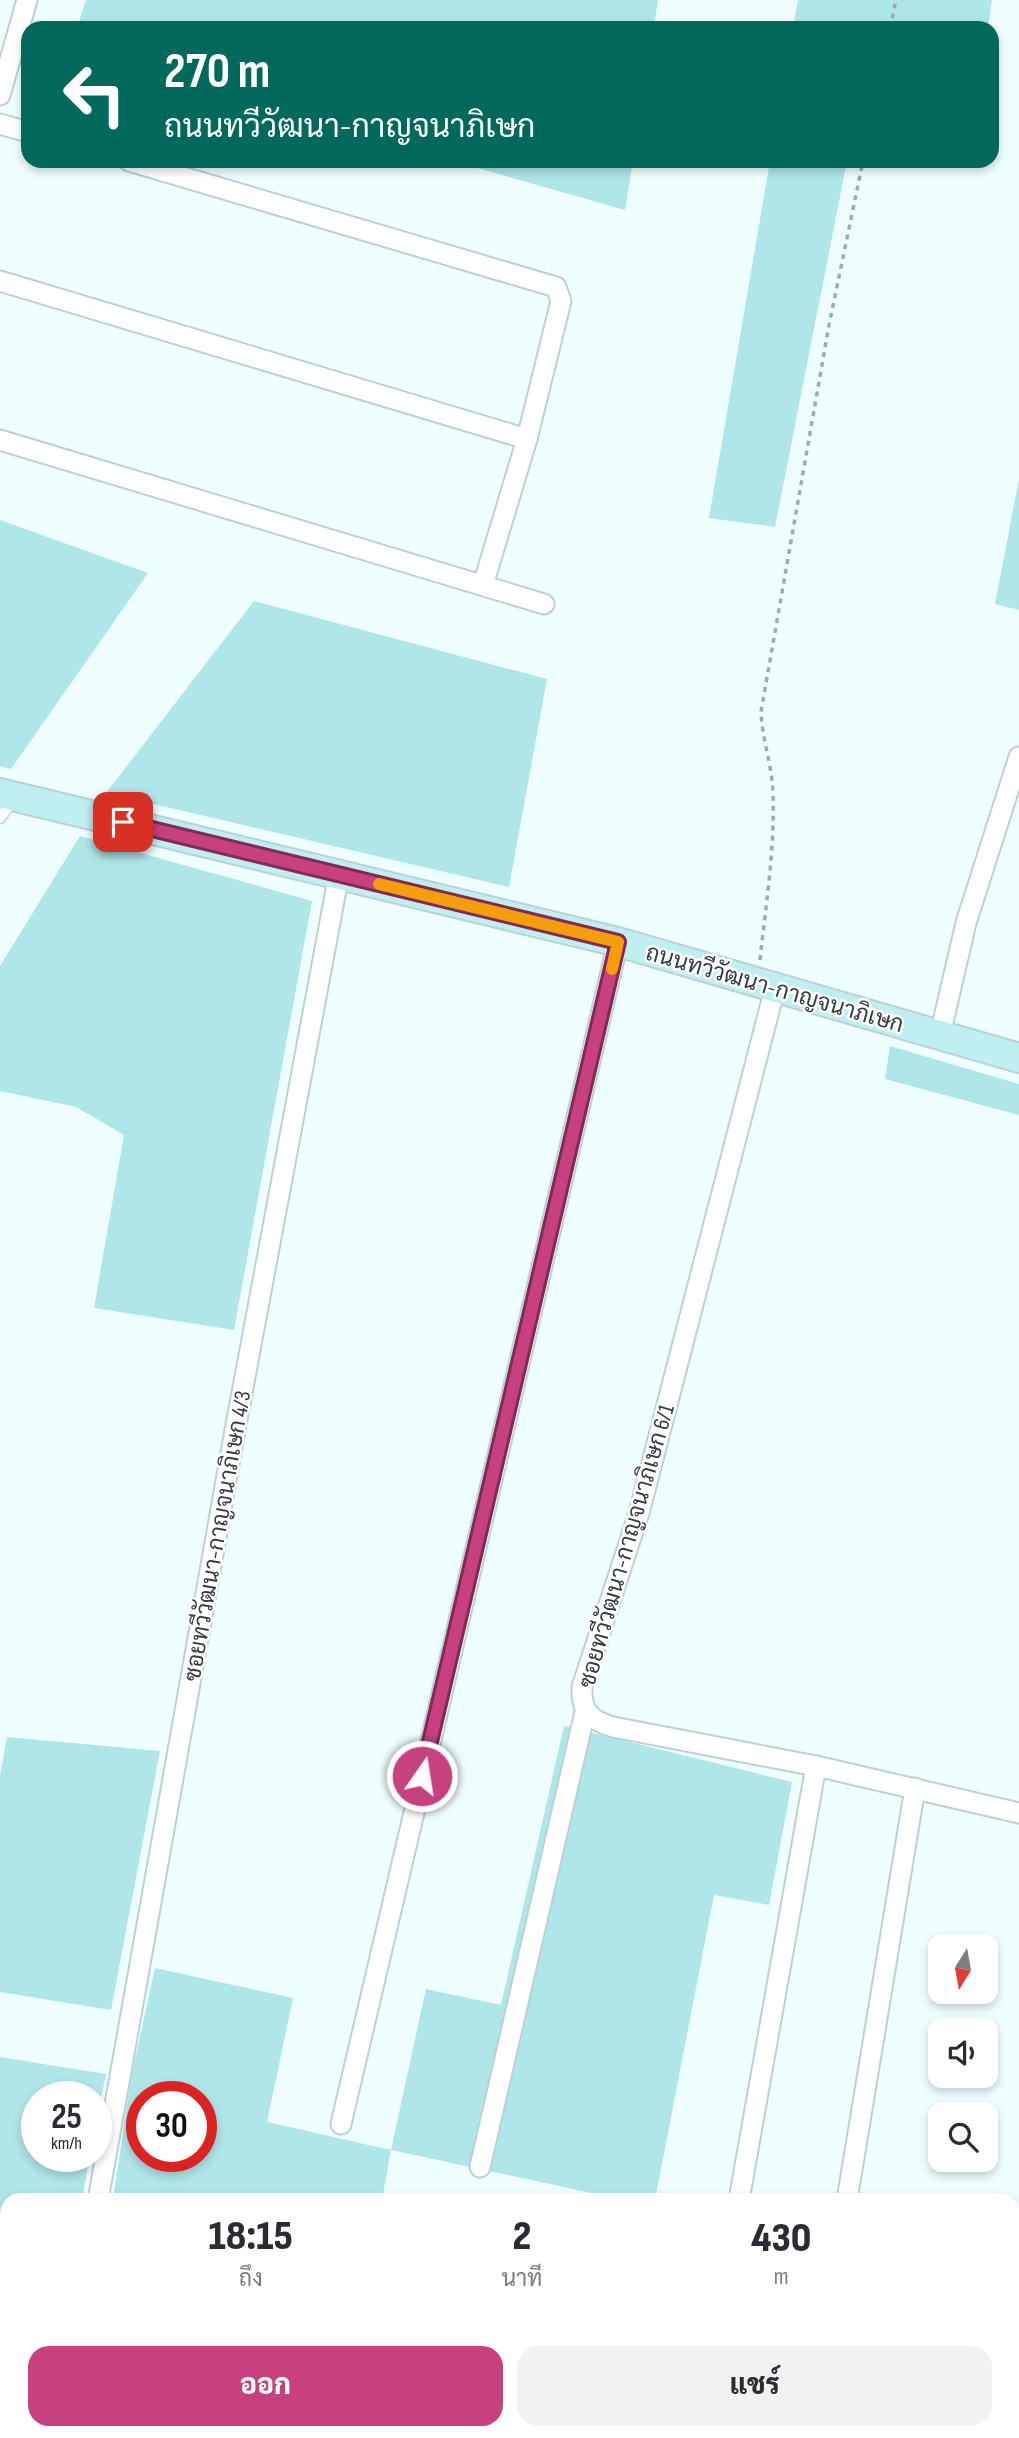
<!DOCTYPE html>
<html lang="th">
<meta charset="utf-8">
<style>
:root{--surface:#fff;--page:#f2f2f3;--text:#2b2b33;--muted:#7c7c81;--accent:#c8417f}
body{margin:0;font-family:"Sofia Sans Condensed",Sarabun,sans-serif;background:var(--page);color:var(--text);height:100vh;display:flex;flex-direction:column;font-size:26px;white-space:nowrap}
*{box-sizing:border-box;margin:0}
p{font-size:23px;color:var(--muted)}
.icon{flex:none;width:38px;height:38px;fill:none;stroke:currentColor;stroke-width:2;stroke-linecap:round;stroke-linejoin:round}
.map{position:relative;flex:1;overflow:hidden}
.panel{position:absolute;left:0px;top:2193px;width:1020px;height:247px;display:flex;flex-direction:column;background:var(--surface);border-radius:21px 21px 0 0;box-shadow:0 4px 10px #0003}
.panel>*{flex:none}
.banner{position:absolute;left:21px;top:21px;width:978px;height:147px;border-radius:21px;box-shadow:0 4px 10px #0003;background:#00695c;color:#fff;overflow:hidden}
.needle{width:46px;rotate:191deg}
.buttons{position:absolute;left:928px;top:1934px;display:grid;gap:14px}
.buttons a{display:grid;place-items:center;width:70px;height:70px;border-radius:14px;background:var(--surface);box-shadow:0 4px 10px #0003;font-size:35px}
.speed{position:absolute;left:21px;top:2081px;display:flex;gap:14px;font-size:35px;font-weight:700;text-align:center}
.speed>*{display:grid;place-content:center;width:91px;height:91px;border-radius:50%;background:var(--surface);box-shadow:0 4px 10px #0003;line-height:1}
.speed small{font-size:18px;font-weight:400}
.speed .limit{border:10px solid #d22;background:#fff;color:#111}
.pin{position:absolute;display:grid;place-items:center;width:60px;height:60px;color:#fff;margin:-30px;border-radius:14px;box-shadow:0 4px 10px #0006}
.me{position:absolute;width:77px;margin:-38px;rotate:13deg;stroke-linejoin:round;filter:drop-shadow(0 0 5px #0008)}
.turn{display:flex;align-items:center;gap:24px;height:147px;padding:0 28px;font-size:32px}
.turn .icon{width:91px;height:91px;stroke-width:2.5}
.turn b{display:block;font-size:49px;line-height:60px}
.eta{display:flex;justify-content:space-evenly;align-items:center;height:119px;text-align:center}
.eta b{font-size:42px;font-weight:800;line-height:49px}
.button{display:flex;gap:14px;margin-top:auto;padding:14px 28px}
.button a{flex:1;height:80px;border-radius:21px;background:var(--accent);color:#fff;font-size:28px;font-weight:800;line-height:80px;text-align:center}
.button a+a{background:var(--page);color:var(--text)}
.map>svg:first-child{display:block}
.green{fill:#afe6ea;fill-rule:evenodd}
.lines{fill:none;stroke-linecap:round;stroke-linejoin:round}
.canal{stroke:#64c8cf;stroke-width:23}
.lane-casing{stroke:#bbd2d4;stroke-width:13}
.street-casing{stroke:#bbd2d4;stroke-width:23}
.secondary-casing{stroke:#bbd2d4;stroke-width:32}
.path{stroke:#9facac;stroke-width:3.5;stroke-dasharray:5 5;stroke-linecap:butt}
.lane{stroke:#fff;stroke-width:10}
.street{stroke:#fff;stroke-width:19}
.secondary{stroke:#c0eff2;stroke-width:28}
.route-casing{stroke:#822a53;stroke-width:18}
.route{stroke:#c8417f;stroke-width:12}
.slow{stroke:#f59e0b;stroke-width:12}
.labels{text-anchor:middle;stroke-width:5;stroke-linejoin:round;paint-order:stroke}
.street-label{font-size:23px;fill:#333d3d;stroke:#fff}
</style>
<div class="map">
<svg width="1019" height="2438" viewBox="0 0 1019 2438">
<rect width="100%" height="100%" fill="#effeff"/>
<g class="green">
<polygon points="86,0 658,0 654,28 77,28"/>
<polygon points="798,0 992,0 988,28 793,28"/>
<polygon points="453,161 633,161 625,210"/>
<polygon points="770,161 847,161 775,527 709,518"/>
<polygon points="1019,479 1019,610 995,604"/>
<polygon points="0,520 148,573 11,769 0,766"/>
<polygon points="254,601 547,679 509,887 106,793"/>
<polygon points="80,836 312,901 234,1330 94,1308 124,1135 76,1107 0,1091 0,966"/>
<polygon points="890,1046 1019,1084 1019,1115 885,1079"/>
<path d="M564,1726l228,56 -23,123 -55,-10 -59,305h-31l-233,-50 -9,50h-269l18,-122 24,-110 138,30 -26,124 124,28 35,-161 75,16zM142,2096h59v60h-59z"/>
<polygon points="7,1737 160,1751 111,2010 0,1992 0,1776"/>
<polygon points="0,2057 106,2074 96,2124 96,2096 37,2096 37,2156 90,2156 82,2200 7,2200 7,2314 0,2313"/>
<polygon points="1019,2288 1019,2438 993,2438 994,2433 1013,2432 1013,2321"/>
</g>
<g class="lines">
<g class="canal">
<polyline points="0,2345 7,2347"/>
<polyline points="426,2432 453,2438"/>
</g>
<g class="lane-casing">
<polyline id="lane" points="0,818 13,800"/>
</g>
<g class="street-casing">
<g id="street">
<polyline points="0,95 27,0"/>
<polyline points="0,124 28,132"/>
<polyline points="129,161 556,287 561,301 527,439 483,585"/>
<polyline points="0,281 527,439"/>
<polyline points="0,440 544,604"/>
<path d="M775,988l-136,525 -57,174c-1,25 8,33 31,40l203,39 203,47"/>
<polyline points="940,1035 966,923 1019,757"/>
<polyline points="341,2124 618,942"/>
<polyline points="480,2167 585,1712"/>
<polyline points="98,2200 236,1425 339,874"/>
<polyline points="739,2200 816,1766"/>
<polyline points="847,2200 915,1788"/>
<polyline points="59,2438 60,2432"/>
<polyline points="697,2438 698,2432"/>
<polyline points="807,2438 808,2432"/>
</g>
</g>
<g class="secondary-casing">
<polyline id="secondary" points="0,793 618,942 1019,1058"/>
</g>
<g class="path">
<polyline points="890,28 896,0"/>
<path d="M760,960c6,-56 15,-112 13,-168 -1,-27 -11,-53 -12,-80l68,-387 34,-164"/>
<polyline points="0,2329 7,2330"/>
<polyline points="513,2432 535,2438"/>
</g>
<use href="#lane" class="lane"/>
<use href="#street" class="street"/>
<use href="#secondary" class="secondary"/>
</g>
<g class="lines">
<g class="route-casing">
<polyline id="route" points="123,822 618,942 422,1776"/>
</g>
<use href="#route" class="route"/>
<polyline class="slow" points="379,884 618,942 612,969"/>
</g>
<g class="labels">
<g class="street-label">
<text transform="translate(775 988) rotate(16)" y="8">ถนนทวีวัฒนา-กาญจนาภิเษก</text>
<text transform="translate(217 1536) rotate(-80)" y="8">ซอยทวีวัฒนา-กาญจนาภิเษก 4/3</text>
<text transform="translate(626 1546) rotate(-74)" y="8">ซอยทวีวัฒนา-กาญจนาภิเษก 6/1</text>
</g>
</g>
</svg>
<div class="buttons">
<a><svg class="needle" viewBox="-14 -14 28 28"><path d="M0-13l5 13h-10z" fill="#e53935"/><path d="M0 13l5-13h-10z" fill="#7c7c81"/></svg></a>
<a><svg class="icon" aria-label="sound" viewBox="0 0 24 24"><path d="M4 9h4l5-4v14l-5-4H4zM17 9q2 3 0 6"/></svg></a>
<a><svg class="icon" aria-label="search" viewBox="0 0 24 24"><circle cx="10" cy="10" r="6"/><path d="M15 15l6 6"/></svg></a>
</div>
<div class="speed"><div>25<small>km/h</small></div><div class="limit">30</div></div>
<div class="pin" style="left:123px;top:822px;background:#d93025"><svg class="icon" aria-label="arrive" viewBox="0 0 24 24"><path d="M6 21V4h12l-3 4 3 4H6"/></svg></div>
<svg class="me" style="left:422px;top:1776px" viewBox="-20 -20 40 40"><circle r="17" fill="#c8417f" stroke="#fff" stroke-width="3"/><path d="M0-11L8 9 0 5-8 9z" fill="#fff"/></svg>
<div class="banner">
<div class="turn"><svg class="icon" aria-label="left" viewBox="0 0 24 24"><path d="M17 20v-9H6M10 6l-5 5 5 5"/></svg><div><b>270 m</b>ถนนทวีวัฒนา-กาญจนาภิเษก</div></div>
</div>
<section class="panel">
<div class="eta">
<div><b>18:15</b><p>ถึง</p></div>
<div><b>2</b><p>นาที</p></div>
<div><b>430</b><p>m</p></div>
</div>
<div class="button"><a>ออก</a><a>แชร์</a></div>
</section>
</div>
